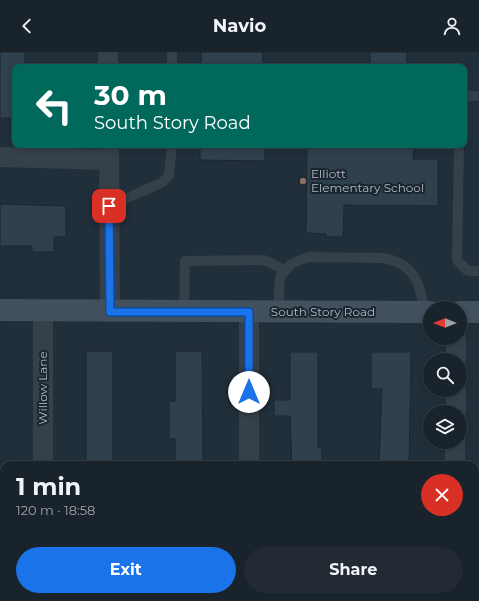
<!DOCTYPE html>
<meta charset="utf-8">
<style>
:root{--surface:#19232c;--page:#222b34;--text:#f1f3f6;--muted:#9fa4a9;--line:#374048;--accent:#1a73e8}
body{margin:0;font-family:Montserrat,sans-serif;background:var(--page);color:var(--text);height:100vh;display:flex;flex-direction:column;font-size:15px;white-space:nowrap}
*{box-sizing:border-box;margin:0}
p{font-size:13px;color:var(--muted)}
.icon{flex:none;width:22px;height:22px;fill:none;stroke:currentColor;stroke-width:2;stroke-linecap:round;stroke-linejoin:round}
.map{position:relative;flex:1;overflow:hidden}
.sheet{position:absolute;left:0px;top:409px;width:479px;height:140px;display:flex;flex-direction:column;background:var(--surface);border-radius:12px 12px 0 0;box-shadow:0 2px 6px #0003,0 0 0 1px var(--line)}
.sheet>*{flex:none}
.banner{position:absolute;left:12px;top:12px;width:455px;height:84px;border-radius:8px;box-shadow:0 2px 6px #0003,0 0 0 1px var(--line);background:#00695c;color:#fff;overflow:hidden}
.needle{width:26px;rotate:270deg}
.tools{position:absolute;left:423px;top:249px;display:grid;gap:8px}
.tools a{display:grid;place-items:center;width:44px;height:44px;border-radius:50%;background:var(--surface);box-shadow:0 2px 6px #0003,0 0 0 1px var(--line);font-size:20px}
.pin{position:absolute;display:grid;place-items:center;width:34px;height:34px;color:#fff;margin:-17px;border-radius:8px;box-shadow:0 2px 6px #0006}
.me{position:absolute;width:44px;margin:-22px;rotate:0deg;stroke-linejoin:round;filter:drop-shadow(0 0 3px #0008)}
.turn{display:flex;align-items:center;gap:14px;height:84px;padding:0 16px;font-size:18px}
.turn .icon{width:52px;height:52px;stroke-width:2.5}
.turn b{display:block;font-size:28px;line-height:34px}
.round{display:grid;place-items:center;flex:none;width:42px;height:42px;border-radius:21px;background:var(--page)}
.summary{display:flex;align-items:center;justify-content:space-between;height:68px;padding:0 16px}
h1{font-size:24px;font-weight:700;line-height:30px}
.action{display:flex;gap:8px;margin-top:auto;padding:8px 16px}
.action a{flex:1;height:46px;border-radius:24px;background:var(--accent);color:#fff;font-size:16px;font-weight:700;line-height:46px;text-align:center}
.action a+a{background:var(--page);color:var(--text)}
header{display:flex;justify-content:space-between;align-items:center;height:52px;padding:0 16px;background:var(--surface);font-size:18px;font-weight:700}
.map>svg:first-child{display:block}
.building{fill:#30414e;stroke:#1c2731}
.lines{fill:none;stroke-linecap:round;stroke-linejoin:round}
.service{stroke:#35404a;stroke-width:10}
.minor{stroke:#35404a;stroke-width:20}
.secondary{stroke:#43505d;stroke-width:22}
.route-casing{stroke:#114b97;stroke-width:10}
.route{stroke:#1a73e8;stroke-width:7}
.education-dot{fill:#8d6e63;stroke:#1a252f;stroke-width:1.5}
.labels{text-anchor:middle;stroke-width:4;stroke-linejoin:round;paint-order:stroke}
.poi-label{font-size:12px;fill:#b0bbc6;stroke:#1a252f;text-anchor:start}
.street-label{font-size:12px;fill:#b0bbc6;stroke:#1a252f}
</style>
<header><svg class="icon" aria-label="back" viewBox="0 0 24 24"><path d="M15 5l-7 7 7 7"/></svg>Navio<svg class="icon" aria-label="person" viewBox="0 0 24 24"><circle cx="12" cy="8" r="4"/><path d="M4 21q1-7 8-7t8 7"/></svg></header>
<div class="map">
<svg width="479" height="549" viewBox="0 0 479 549">
<rect width="100%" height="100%" fill="#212f3a"/>
<g class="building">
<polygon points="0,0 25,0 25,15 15,15 15,66 0,66"/>
<polygon points="201,0 263,0 262,15 201,15"/>
<rect x="370" y="0" width="37" height="15"/>
<polygon points="200,93 265,93 265,109 200,108"/>
<polygon points="307,93 414,93 413,107 438,107 438,154 344,153 343,185 326,185 326,182 306,181"/>
<polygon points="0,152 66,154 66,185 54,185 54,200 32,200 32,194 0,194"/>
<rect x="86" y="299" width="27" height="114"/>
<polygon points="175,299 202,299 203,413 175,413 175,387 169,387 169,349 175,349"/>
<polygon points="290,300 318,300 318,396 322,396 322,413 292,413 290,364 274,364 274,348 290,348"/>
<polygon points="371,300 411,300 409,413 379,413 382,337 371,337"/>
</g>
<g class="lines">
<g class="service">
<polyline points="172,15 172,0"/>
<polyline points="464,47 466,44 479,44"/>
<polyline points="459,93 457,208 468,219 479,219"/>
<polyline points="109,154 163,130 169,123 172,93"/>
<polyline points="184,260 185,209 264,208 285,218"/>
<path d="M278,260l2,-35 11,-13 17,-7 75,1c33,6 36,25 42,54"/>
</g>
<g class="minor">
<polyline points="108,0 108,15"/>
<polyline points="109,93 110,260"/>
<polyline points="0,105 109,108"/>
<polyline points="456,308 456,286"/>
<polyline points="456,360 456,338"/>
<polyline points="43,413 43,259"/>
<polyline points="249,413 249,260"/>
<polyline points="455,413 455,390"/>
<polyline points="43,549 43,545"/>
<polyline points="248,549 248,545"/>
<polyline points="455,549 455,545"/>
</g>
<g class="secondary">
<polyline points="0,258 430,260"/>
<polyline points="460,260 479,260"/>
</g>
</g>
<g class="lines">
<g class="route-casing">
<polyline id="route" points="109,154 110,260 249,260 249,340"/>
</g>
<use href="#route" class="route"/>
</g>
<circle class="education-dot" cx="303" cy="129" r="4"/>
<g class="labels">
<g class="poi-label">
<text x="311" y="126">Elliott<tspan x="311" dy="14">Elementary School</tspan></text>
</g>
<g class="street-label">
<text x="323" y="264">South Story Road</text>
<text transform="translate(43 336) rotate(-90)" y="4">Willow Lane</text>
</g>
</g>
</svg>
<div class="tools">
<a><svg class="needle" viewBox="-14 -14 28 28"><path d="M0-13l5 13h-10z" fill="#e53935"/><path d="M0 13l5-13h-10z" fill="#9fa4a9"/></svg></a>
<a><svg class="icon" aria-label="search" viewBox="0 0 24 24"><circle cx="10" cy="10" r="6"/><path d="M15 15l6 6"/></svg></a>
<a><svg class="icon" aria-label="layers" viewBox="0 0 24 24"><path d="M12 4l9 5-9 5-9-5zM3 14l9 5 9-5"/></svg></a>
</div>
<div class="pin" style="left:109px;top:154px;background:#d93025"><svg class="icon" aria-label="arrive" viewBox="0 0 24 24"><path d="M6 21V4h12l-3 4 3 4H6"/></svg></div>
<svg class="me" style="left:249px;top:340px" viewBox="-20 -20 40 40"><circle r="19" fill="#fff"/><path d="M0-13L10 11 0 6-10 11z" fill="#1a73e8"/></svg>
<div class="banner">
<div class="turn"><svg class="icon" aria-label="left" viewBox="0 0 24 24"><path d="M17 20v-9H6M10 6l-5 5 5 5"/></svg><div><b>30 m</b>South Story Road</div></div>
</div>
<section class="sheet">
<div class="summary"><div><h1>1 min</h1><p>120 m · 18:58</p></div><a class="round" style="background:#d93025;color:#fff"><svg class="icon" aria-label="close" viewBox="0 0 24 24"><path d="M6 6l12 12M18 6L6 18"/></svg></a></div>
<div class="action"><a>Exit</a><a>Share</a></div>
</section>
</div>
